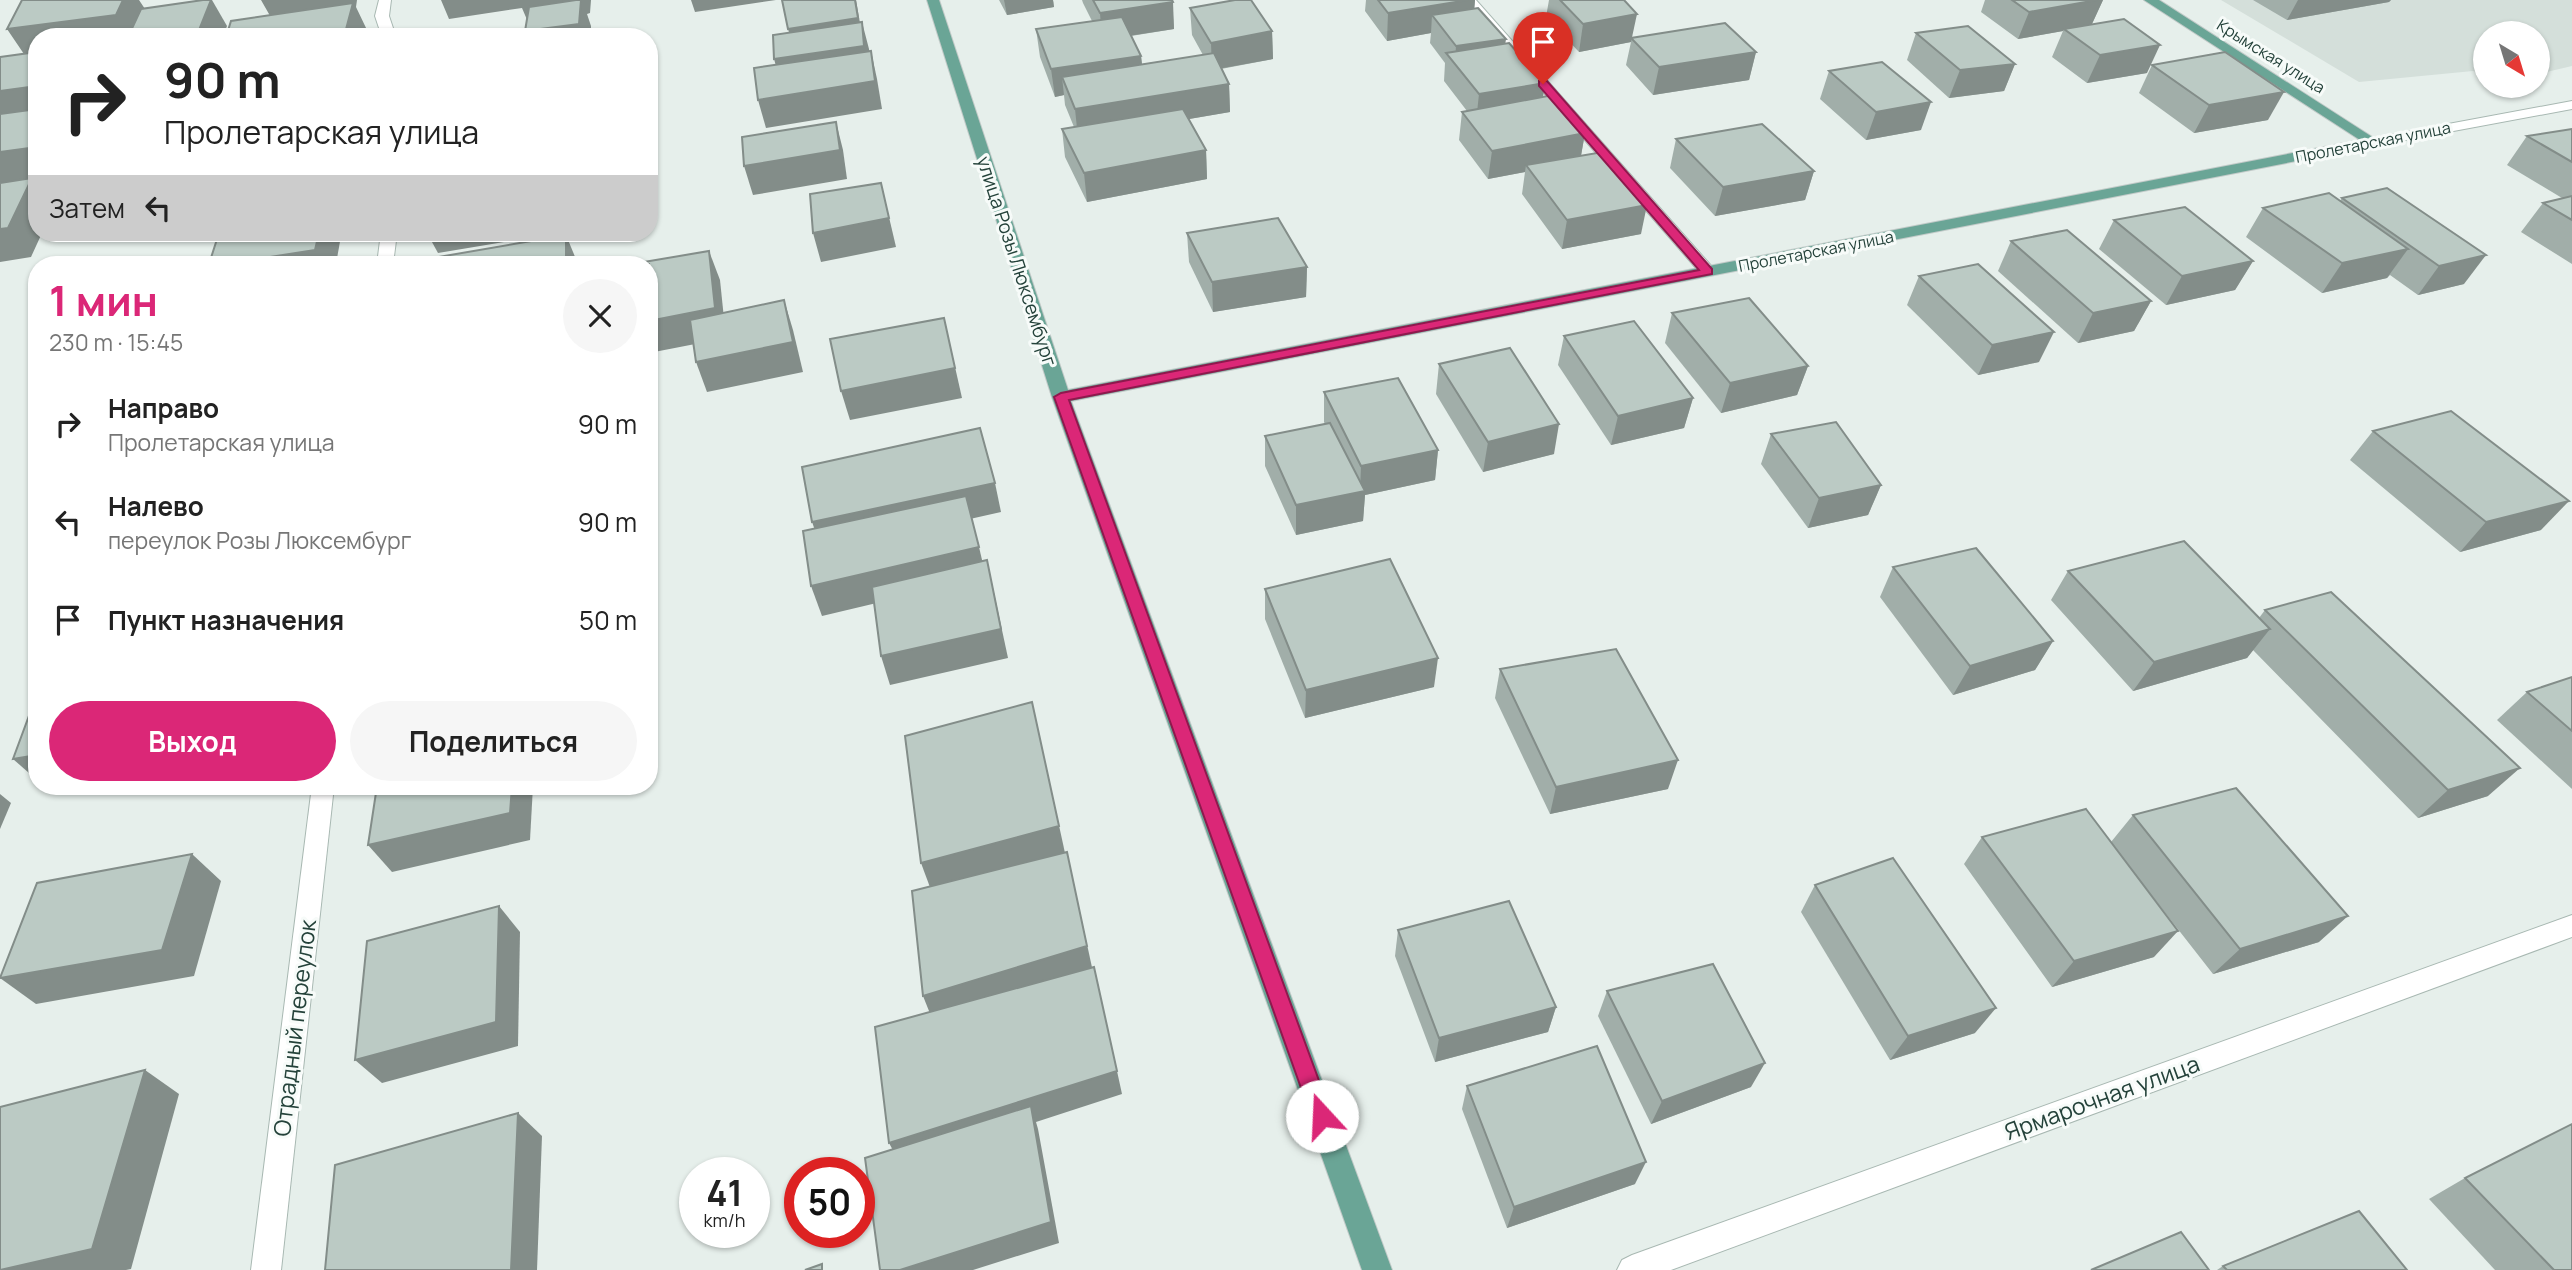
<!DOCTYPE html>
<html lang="ru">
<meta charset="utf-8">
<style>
:root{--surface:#fff;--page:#f6f6f6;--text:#222;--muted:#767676;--accent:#db2777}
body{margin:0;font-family:Manrope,sans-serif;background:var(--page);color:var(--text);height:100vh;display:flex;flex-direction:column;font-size:26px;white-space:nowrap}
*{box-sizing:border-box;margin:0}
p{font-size:23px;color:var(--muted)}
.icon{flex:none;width:38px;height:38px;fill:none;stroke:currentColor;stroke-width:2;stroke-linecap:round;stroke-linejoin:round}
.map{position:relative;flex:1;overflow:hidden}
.panel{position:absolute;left:28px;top:256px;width:630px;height:539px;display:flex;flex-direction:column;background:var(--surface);border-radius:28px;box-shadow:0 2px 5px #0004}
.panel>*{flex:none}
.guide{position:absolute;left:28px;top:28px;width:630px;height:214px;border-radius:28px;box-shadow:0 2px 5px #0004;background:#fff;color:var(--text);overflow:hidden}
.needle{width:46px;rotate:142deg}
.buttons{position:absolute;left:2473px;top:21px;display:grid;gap:14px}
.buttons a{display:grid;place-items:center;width:77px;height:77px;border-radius:50%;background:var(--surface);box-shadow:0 2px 5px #0004;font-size:35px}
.speed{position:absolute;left:679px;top:1157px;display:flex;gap:14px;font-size:35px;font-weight:700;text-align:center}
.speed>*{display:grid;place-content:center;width:91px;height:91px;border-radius:50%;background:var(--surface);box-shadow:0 2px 5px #0004;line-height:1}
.speed small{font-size:18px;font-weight:400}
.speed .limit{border:10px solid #d22;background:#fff;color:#111}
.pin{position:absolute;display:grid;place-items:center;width:60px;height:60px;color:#fff;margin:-72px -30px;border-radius:50% 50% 50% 0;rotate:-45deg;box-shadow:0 0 7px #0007}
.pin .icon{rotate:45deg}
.me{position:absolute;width:77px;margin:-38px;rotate:340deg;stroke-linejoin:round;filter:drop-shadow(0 0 5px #0008)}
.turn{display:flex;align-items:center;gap:24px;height:147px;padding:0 21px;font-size:32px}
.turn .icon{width:91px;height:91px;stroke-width:2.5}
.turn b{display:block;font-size:49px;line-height:60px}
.then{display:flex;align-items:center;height:66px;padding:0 21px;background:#0003;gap:14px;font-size:26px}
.round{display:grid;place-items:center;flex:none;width:74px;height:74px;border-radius:37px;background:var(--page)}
.head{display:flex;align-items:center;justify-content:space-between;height:119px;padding:0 21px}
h1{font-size:42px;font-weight:700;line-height:52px;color:var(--accent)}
.button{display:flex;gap:14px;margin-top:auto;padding:14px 21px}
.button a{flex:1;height:80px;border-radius:42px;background:var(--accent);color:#fff;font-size:28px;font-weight:700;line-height:80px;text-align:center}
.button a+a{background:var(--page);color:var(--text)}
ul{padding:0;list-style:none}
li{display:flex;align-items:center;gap:21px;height:98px;padding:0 21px}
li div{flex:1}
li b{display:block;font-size:26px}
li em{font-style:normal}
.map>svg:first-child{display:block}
.built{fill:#d4dfda}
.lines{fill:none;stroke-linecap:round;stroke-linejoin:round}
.minor-casing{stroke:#a8b8b2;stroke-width:2}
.major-casing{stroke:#c2cac8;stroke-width:2}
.minor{fill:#fff;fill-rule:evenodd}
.major{fill:#6aa596;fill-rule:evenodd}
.wall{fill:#a1aea9}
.shaded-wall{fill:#838d89}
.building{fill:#bbcac4;stroke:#838d89;stroke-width:2}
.route{fill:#db2777;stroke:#8e194d;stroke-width:2}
.labels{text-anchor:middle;stroke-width:6;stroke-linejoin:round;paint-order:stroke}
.far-street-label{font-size:16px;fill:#24423a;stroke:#f7fbf9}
.street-label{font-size:19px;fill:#24423a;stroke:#f7fbf9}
.near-street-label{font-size:23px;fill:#24423a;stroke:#f7fbf9}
</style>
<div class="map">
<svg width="2572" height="1270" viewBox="0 0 2572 1270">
<rect width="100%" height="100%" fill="#e6efeb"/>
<polygon class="built" points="2221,0 2572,0 2572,66 2538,74 2538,33 2485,33 2485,73 2473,71 2359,82"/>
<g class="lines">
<g class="minor-casing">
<g id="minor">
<polygon points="379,0 391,0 389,16 396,37 382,37 375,16"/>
<polygon points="1463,0 1476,0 1714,269 1716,272 1714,275 1702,275"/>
<polygon points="2572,101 2572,109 2373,146 2366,142 2373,138"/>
<polygon points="381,233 397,233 393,264 377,264"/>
<polygon points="312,786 334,786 281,1270 251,1270"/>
<polygon points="2572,915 2572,937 1671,1270 1617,1270 1622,1260 1632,1255"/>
</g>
</g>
<g class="major-casing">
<polygon id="major" points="927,0 939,0 1068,390 2360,140 2144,0 2159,0 2380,142 2373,146 1071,401 1392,1270 1362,1270 1052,397"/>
</g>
<use href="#minor" class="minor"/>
<use href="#major" class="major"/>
</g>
<g class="wall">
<polygon points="999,0 1053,0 1054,7 1007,15"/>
<polygon points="1082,0 1172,0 1174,29 1131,36 1141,56 1142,64 1203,55 1192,35 1190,8 1272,31 1273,59 1221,69 1229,84 1230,112 1189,119 1206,150 1207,179 1087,202 1065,157 1062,129 1074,127 1065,105 1064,95 1055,97 1040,57 1036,29 1092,21 1083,3"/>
<polygon points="1366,0 1475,0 1474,9 1505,44 1543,97 1585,133 1581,156 1641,234 1562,249 1522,194 1525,172 1488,179 1459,140 1462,112 1467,111 1444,81 1445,63 1430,43 1431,33 1387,41 1365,11"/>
<polygon points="1549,0 1624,0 1632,38 1756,52 1749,80 1653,95 1626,65 1631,42 1579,52 1546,17"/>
<polygon points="1985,0 2103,0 2092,24 2147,73 2087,83 2052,57 2063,31 2018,39 1981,12"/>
<polygon points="2253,0 2391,0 2389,2 2287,20"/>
<polygon points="1916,33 2015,64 2004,91 1949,98 1907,60"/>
<polygon points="2152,65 2268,120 2194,133 2139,93"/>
<polygon points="1829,71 1921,130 1866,140 1820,99"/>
<polygon points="2572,129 2572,264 2521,232 2543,203 2562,198 2507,165 2527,136"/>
<polygon points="1676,139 1814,171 1805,200 1715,216 1670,168"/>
<polygon points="2342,198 2464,284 2418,295 2390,275 2387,278 2322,293 2246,237 2263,208 2340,201"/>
<polygon points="2114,220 2253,261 2235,290 2166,305 2099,249"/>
<polygon points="1187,233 1307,267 1306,297 1213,312 1189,262"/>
<polygon points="2011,241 2151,301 2134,331 2078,343 1998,271"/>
<polygon points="1919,276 2039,362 1978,375 1907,305"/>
<polygon points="1672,313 1808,366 1797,395 1721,413 1665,343"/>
<polygon points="1564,336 1693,398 1684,428 1611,445 1558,365"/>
<polygon points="1439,364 1554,454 1483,472 1436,394"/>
<polygon points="1324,392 1438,450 1435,480 1365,495 1363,521 1296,535 1265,466 1265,436 1325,424 1324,422"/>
<polygon points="2373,431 2541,530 2460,552 2350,460"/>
<polygon points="1771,434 1881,485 1868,515 1808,528 1761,464"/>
<polygon points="1893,567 2053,641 2035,670 1953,695 1880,597"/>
<polygon points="2068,571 2259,618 2265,610 2488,796 2418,818 2253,650 2247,658 2133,691 2051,600"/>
<polygon points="1265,589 1434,687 1305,718 1265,619"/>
<polygon points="1500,669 1668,789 1550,814 1495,698"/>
<polygon points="2572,677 2572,789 2497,720 2527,692"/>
<polygon points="2133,815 2319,942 2213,974 2145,887 2154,957 2052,987 1964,864 1982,837 2111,842"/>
<polygon points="1815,885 1975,1033 1890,1060 1801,912"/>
<polygon points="1398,930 1556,1007 1548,1032 1435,1062 1395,956"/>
<polygon points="1607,991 1751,1087 1651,1124 1598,1016"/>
<polygon points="1467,1086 1635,1184 1507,1228 1462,1109"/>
<polygon points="2465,1178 2572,1270 2495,1270 2429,1199"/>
<polygon points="2223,1266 2407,1270 2217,1270"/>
</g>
<g class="shaded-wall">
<polygon points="52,0 139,0 147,12 135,37 37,37 37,55 26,57 7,29"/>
<polygon points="211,0 212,0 227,26 223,37 188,37"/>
<polygon points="261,0 357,0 356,7 367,30 365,37 321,37 273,21"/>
<polygon points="441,0 591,0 590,13 587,14 591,26 591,37 528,37 525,31 528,22 522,8 449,19"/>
<polygon points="691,0 776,0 695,12"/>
<polygon points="856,0 864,46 862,22 869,49 871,74 782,87 774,59 796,56 788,29"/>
<polygon points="1004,0 1053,0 1054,7 1007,15"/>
<polygon points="1468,0 1475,0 1473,26 1432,15 1431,33 1387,41 1388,13"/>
<polygon points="2097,0 2103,0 2091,26 2064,29 2063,31 2018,39 2029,12"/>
<polygon points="2298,0 2391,0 2389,2 2287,20"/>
<polygon points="1173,2 1174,29 1102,40 1100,13"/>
<polygon points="1637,14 1631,42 1579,52 1583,24"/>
<polygon points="1272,31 1273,59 1212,70 1211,43"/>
<polygon points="1506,39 1502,67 1455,64 1456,46"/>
<polygon points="2160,45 2147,73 2087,83 2100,55"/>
<polygon points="871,51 877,79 882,109 766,128 758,100"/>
<polygon points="1756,52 1749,80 1653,95 1659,67"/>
<polygon points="1141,56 1144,83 1062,77 1064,95 1055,97 1051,69"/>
<polygon points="2015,64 2004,91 1949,98 1960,70"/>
<polygon points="1545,83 1541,111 1476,122 1479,94"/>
<polygon points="1229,84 1230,112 1078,138 1075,109"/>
<polygon points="37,86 37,117 0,122 0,91"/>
<polygon points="2284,92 2268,120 2194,133 2209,105"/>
<polygon points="1931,102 1921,130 1866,140 1876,112"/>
<polygon points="836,122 843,150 847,179 753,195 744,166"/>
<polygon points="1585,133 1580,161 1526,165 1525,172 1488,179 1492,151"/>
<polygon points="37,147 37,178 33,179 37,184 37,233 42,233 31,257 0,262 0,152"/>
<polygon points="1206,150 1207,179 1087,202 1084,173"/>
<polygon points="1814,171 1805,200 1715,216 1723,187"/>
<polygon points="881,183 896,247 821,262 813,233"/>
<polygon points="1647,205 1641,234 1562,249 1567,220"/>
<polygon points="319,233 339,233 341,236 336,264 225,264"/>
<polygon points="427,233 522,233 522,239 438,253"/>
<polygon points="566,235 578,264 566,264"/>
<polygon points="2408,249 2387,278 2322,293 2342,263"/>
<polygon points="709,251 720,280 726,338 649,353 649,321"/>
<polygon points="2486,255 2464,284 2418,295 2439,266"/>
<polygon points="2253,261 2235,290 2166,305 2182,276"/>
<polygon points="1307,267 1306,297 1213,312 1212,282"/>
<polygon points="784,300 793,330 803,372 707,392 696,362"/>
<polygon points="2151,301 2134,331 2078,343 2093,313"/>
<polygon points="944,318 962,398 850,420 841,391"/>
<polygon points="2054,332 2039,362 1978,375 1992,345"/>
<polygon points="1808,366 1797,395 1721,413 1730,383"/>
<polygon points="1693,398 1684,428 1611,445 1618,416"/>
<polygon points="1559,424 1554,454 1483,472 1488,442"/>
<polygon points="1438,450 1435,480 1365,495 1363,521 1296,535 1296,505 1360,492 1361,466"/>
<polygon points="995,483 1001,512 823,552 812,522"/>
<polygon points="1881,485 1868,515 1808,528 1819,498"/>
<polygon points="2569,501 2541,530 2460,552 2486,522"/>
<polygon points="649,519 651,523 649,565"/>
<polygon points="979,547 986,577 822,616 811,586"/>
<polygon points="987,560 1008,658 890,685 881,656"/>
<polygon points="2270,629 2247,658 2133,691 2154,662"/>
<polygon points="2053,641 2035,670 1953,695 1970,666"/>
<polygon points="1438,658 1434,687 1305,718 1306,690"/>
<polygon points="1032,702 1065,853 931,890 921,863"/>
<polygon points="37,755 37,780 13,759"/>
<polygon points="1678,760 1668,789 1550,814 1556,787"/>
<polygon points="2520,768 2488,796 2418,818 2448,790"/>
<polygon points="512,786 533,786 530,840 392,872 368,845"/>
<polygon points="0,794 11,803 0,829"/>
<polygon points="1067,852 1093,972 933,1021 923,996"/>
<polygon points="192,854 221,881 194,976 36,1004 0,978"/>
<polygon points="499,906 520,932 518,1046 382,1083 355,1060"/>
<polygon points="2348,916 2319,942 2213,974 2240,949"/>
<polygon points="2178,931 2154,957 2052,987 2074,961"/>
<polygon points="1556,1007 1548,1032 1435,1062 1439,1038"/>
<polygon points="1996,1008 1975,1033 1890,1060 1908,1036"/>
<polygon points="1765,1063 1751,1087 1651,1124 1662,1101"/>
<polygon points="145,1070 179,1094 131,1269 126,1270 2,1270"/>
<polygon points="1117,1071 1122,1094 1036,1122 1038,1129 1059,1243 973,1270 900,1270 901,1165 889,1143"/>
<polygon points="518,1113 542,1136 537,1270 511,1270"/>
<polygon points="1646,1162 1635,1184 1507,1228 1514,1207"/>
</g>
<g class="building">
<polygon points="22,0 123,0 116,15 7,29"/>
<polygon points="203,0 211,0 197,35 188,37 128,37 141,9"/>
<polygon points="576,0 581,0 579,24 525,31 529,7"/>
<polygon points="782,0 855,0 858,18 788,29"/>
<polygon points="1093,0 1172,0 1173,2 1100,13"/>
<polygon points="1235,0 1251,0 1272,31 1211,43 1190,8"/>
<polygon points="1378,0 1468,0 1388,13"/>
<polygon points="1560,0 1624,0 1637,14 1583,24"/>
<polygon points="2012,0 2097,0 2029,12"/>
<polygon points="353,3 345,33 321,37 226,37 231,21"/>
<polygon points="1478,8 1506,39 1456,46 1432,15"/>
<polygon points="1122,17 1141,56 1051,69 1036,29"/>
<polygon points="2124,19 2160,45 2100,55 2064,29"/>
<polygon points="862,22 864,46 774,59 773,35"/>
<polygon points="1725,23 1756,52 1659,67 1631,38"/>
<polygon points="1968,26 2015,64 1960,70 1916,33"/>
<polygon points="539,33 539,37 516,37"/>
<polygon points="1509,43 1545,83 1479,94 1446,53"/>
<polygon points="871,51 875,81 758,100 754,68"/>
<polygon points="37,52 37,86 0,91 0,57"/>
<polygon points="2225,52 2284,92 2209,105 2152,65"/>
<polygon points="1214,53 1229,84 1075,109 1062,77"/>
<polygon points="1882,62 1931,102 1876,112 1829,71"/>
<polygon points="1553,95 1585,133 1492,151 1462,112"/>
<polygon points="37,109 37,147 0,152 0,114"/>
<polygon points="1183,109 1206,150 1084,173 1062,129"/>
<polygon points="836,122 840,150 744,166 742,137"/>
<polygon points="1762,124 1814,171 1723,187 1676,139"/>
<polygon points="2572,129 2572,162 2527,136"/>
<polygon points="1603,152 1647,205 1567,220 1526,165"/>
<polygon points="32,178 8,228 0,229 0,183"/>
<polygon points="881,183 889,218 813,233 810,194"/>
<polygon points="2387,188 2486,255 2439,266 2342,198"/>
<polygon points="2329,193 2408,249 2342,263 2263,208"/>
<polygon points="2572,196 2572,220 2543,203"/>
<polygon points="2185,207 2253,261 2182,276 2114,220"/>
<polygon points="1278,218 1307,267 1212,282 1187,233"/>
<polygon points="2067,230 2151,301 2093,313 2011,241"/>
<polygon points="219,233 319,233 315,250 225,264 209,264"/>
<polygon points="566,235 566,264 427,264 427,259"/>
<polygon points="709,251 715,308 649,321 649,264 632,264"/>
<polygon points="1978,264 2054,332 1992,345 1919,276"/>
<polygon points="1749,298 1808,366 1730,383 1672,313"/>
<polygon points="784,300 793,342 696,362 690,320"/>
<polygon points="944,318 955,368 841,391 830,339"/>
<polygon points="1634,321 1693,398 1618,416 1564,336"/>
<polygon points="1510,348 1559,424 1488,442 1439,364"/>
<polygon points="1398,378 1438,450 1361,466 1324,392"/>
<polygon points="2451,411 2569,501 2486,522 2373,431"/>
<polygon points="1836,422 1881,485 1819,498 1771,434"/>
<polygon points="1330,423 1365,491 1296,505 1265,436"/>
<polygon points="980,428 995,483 812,522 802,467"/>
<polygon points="966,496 979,547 811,586 803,531"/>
<polygon points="2184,541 2270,629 2154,662 2068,571"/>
<polygon points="1976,548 2053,641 1970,666 1893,567"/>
<polygon points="1390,559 1438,658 1306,690 1265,589"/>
<polygon points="987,560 1001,629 881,656 872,587"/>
<polygon points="2331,592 2520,768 2448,790 2265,610"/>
<polygon points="1616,649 1678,760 1556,787 1500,669"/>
<polygon points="2572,677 2572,731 2527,692"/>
<polygon points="37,694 37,755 13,759"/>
<polygon points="1032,702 1059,826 921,863 905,736"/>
<polygon points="377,786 512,786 510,813 368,845"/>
<polygon points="2236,788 2348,916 2240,949 2133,815"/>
<polygon points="2086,809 2178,931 2074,961 1982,837"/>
<polygon points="1067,852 1087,946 923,996 912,891"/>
<polygon points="192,854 162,950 0,978 37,883"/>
<polygon points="1893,858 1996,1008 1908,1036 1815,885"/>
<polygon points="1509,901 1556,1007 1439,1038 1398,930"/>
<polygon points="499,906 496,1022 355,1060 367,941"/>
<polygon points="1713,964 1765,1063 1662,1101 1607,991"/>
<polygon points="1094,967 1117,1071 889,1143 875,1027"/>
<polygon points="1597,1046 1646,1162 1514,1207 1467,1086"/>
<polygon points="145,1070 92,1249 0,1270 0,1107"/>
<polygon points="1031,1106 1051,1222 900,1270 880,1270 865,1158"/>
<polygon points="518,1113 511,1270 325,1270 335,1165"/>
<polygon points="2572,1124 2572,1270 2554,1270 2465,1178"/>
<polygon points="2359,1211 2407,1270 2227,1270 2223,1266"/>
<polygon points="2181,1232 2209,1270 2091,1270"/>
<polygon points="822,1264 822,1270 805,1270"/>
</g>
<polygon class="route" points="1539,81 1547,81 1712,269 1712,274 1069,400 1332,1116 1329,1123 1322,1126 1314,1123 1311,1116 1054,397 1061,393 1699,270 1539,86"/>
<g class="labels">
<g class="far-street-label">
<text transform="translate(2271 56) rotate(32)" y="6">Крымская улица</text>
<text transform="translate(2373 142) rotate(-11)" y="6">Пролетарская улица</text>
<text transform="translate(1816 251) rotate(-11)" y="6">Пролетарская улица</text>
</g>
<g class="street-label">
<text transform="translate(1017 261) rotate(72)" y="7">улица Розы Люксембург</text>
</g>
<g class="near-street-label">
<text transform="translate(295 1028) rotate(-83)" y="8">Отрадный переулок</text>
<text transform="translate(2102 1098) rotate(-20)" y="8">Ярмарочная улица</text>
</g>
</g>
</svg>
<div class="buttons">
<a><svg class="needle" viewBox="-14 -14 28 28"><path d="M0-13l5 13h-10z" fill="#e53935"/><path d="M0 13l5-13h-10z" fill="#767676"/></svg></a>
</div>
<div class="speed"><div>41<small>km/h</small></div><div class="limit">50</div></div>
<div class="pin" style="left:1543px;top:84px;background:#d93025"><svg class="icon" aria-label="arrive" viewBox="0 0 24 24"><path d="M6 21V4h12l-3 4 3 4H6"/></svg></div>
<svg class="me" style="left:1322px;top:1116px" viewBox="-20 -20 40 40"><circle r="19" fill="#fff"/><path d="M0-13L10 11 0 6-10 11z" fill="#db2777"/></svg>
<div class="guide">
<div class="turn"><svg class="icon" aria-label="right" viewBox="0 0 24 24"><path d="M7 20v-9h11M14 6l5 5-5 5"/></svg><div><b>90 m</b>Пролетарская улица</div></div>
<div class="then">Затем<svg class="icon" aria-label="left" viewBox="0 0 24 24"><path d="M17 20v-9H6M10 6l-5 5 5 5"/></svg></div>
</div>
<section class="panel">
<div class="head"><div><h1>1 мин</h1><p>230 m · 15:45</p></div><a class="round"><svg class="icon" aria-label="close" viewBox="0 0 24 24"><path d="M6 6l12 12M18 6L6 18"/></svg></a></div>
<ul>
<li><svg class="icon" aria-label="right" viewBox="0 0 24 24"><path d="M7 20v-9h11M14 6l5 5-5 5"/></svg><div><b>Направо</b><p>Пролетарская улица</p></div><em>90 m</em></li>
<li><svg class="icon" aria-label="left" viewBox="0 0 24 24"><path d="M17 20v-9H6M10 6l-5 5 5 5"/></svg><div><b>Налево</b><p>переулок Розы Люксембург</p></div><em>90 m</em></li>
<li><svg class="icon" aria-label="arrive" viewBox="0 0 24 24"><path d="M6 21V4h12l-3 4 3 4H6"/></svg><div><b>Пункт назначения</b></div><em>50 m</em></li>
</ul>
<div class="button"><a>Выход</a><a>Поделиться</a></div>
</section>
</div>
